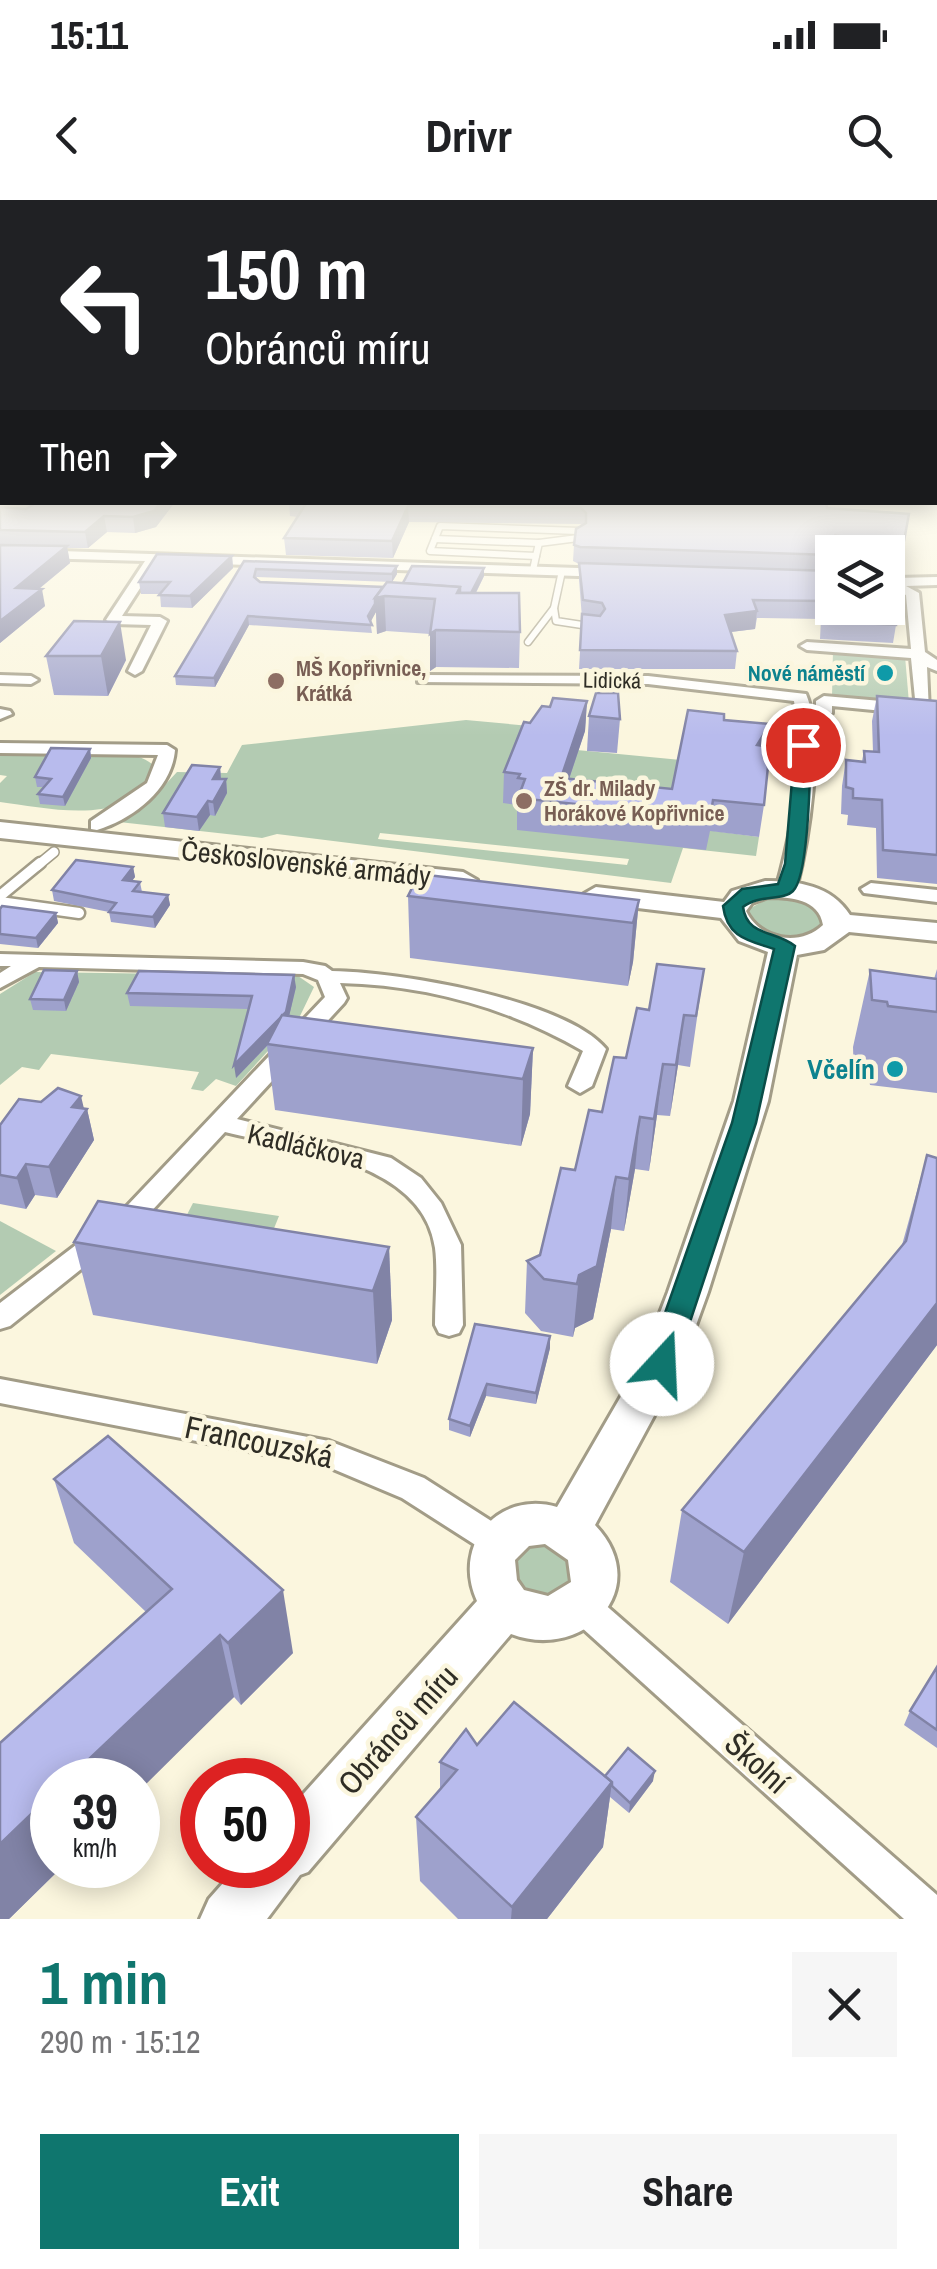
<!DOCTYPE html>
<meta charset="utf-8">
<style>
:root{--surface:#fff;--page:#f6f6f6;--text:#202124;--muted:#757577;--accent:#0f766e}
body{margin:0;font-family:"Archivo Narrow",sans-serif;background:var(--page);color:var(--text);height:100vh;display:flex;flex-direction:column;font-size:38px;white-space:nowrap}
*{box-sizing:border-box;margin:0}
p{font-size:32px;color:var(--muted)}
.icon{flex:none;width:55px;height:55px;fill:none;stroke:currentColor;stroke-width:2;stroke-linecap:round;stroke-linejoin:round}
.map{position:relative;height:1719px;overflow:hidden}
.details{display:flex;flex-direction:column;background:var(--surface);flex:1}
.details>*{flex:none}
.hud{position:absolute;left:0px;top:0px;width:938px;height:305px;box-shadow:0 5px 25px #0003;background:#202124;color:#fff;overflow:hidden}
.tools{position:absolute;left:815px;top:335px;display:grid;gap:20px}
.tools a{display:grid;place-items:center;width:90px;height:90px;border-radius:0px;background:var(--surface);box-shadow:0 5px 25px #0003;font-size:50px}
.speed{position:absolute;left:30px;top:1558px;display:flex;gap:20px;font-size:50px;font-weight:700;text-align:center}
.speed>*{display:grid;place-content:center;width:130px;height:130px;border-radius:50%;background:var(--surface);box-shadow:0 5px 25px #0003;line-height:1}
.speed small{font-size:25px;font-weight:400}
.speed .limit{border:15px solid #d22;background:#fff;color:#111}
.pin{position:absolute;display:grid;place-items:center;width:85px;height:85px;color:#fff;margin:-42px;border:5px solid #fff;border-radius:50%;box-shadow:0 2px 10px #0007}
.me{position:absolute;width:110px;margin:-55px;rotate:20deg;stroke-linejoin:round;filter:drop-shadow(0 0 8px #0008)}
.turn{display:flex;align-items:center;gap:35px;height:210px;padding:0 40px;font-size:45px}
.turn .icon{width:130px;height:130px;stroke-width:2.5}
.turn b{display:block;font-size:70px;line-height:85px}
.then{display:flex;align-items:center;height:95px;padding:0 40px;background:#0003;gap:20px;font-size:38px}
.round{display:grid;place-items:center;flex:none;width:105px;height:105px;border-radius:0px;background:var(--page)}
.summary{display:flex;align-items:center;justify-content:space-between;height:170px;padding:0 40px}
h1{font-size:60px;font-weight:800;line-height:75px;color:var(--accent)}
.primary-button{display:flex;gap:20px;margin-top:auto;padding:20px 40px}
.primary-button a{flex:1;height:115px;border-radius:0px;background:var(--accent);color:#fff;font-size:40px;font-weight:800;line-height:115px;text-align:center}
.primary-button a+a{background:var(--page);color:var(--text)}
.status{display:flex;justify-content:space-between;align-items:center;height:70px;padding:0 50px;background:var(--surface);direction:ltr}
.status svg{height:28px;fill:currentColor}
header{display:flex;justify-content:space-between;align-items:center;height:130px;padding:0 40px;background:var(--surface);font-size:45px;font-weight:800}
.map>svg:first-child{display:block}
.green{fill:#b3cbb2;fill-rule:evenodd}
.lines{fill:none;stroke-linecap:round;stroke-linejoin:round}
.lane-far2-casing{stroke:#a29c87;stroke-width:9}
.lane-far1-casing{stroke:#a29c87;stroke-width:12}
.lane-casing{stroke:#a29c87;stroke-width:15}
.street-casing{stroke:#a29c87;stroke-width:6}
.secondary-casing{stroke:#a29c87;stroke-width:6}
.lane-far2{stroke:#fff;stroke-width:6}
.lane-far1{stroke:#fff;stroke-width:9}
.lane{stroke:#fff;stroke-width:10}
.street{fill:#fff;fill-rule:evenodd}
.secondary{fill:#fff;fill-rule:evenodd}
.wall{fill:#9ea1cc}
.shaded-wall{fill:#8183a6}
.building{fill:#b8bbed;stroke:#8183a6;stroke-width:2.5}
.route{fill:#0f766e;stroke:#0a4d48;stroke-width:2.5}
.culture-dot{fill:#0f9aa8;stroke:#fbf6de;stroke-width:4}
.education-dot{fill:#8d6e63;stroke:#fbf6de;stroke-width:4}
.labels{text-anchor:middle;stroke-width:9;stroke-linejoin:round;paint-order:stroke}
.far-education-label{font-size:22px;font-weight:bold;fill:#785e54;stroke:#fbf6de;text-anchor:start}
.far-culture-label{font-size:22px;font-weight:bold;fill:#0d838f;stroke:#fbf6de;text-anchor:end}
.far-street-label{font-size:22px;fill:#2f2d25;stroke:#fbf6de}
.street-label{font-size:28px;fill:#2f2d25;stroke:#fbf6de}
.culture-label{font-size:28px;font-weight:bold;fill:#0d838f;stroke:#fbf6de;text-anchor:end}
.near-street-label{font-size:32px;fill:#2f2d25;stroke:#fbf6de}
</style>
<div class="status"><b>15:11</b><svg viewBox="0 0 49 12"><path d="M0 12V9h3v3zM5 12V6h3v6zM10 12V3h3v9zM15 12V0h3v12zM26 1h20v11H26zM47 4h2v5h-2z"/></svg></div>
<header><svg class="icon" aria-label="back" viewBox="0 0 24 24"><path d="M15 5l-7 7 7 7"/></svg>Drivr<svg class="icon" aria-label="search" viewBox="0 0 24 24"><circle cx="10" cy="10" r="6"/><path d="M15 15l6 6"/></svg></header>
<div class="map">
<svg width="937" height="1719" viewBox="0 0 937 1719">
<rect width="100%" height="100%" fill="#fbf6de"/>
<g class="green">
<polygon points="833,450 905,456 909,503 832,497"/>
<path d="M466,520l86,8 -32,77 239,32 -3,19 -73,-8 -12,35 -394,-49 -15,4 -143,-16 29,-19 29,-31 50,1 15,-28zM380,633l249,26 -2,6 -249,-26z"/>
<polygon points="556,548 681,560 668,620 559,609"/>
<path d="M0,551c37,0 131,-11 155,16 -22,63 -105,41 -155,35v-19l7,-7 -7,-1z"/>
<path d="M771,697l40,8 11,15 -3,8c-23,16 -53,9 -71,-11l1,-8z"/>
<polygon points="35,772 298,776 314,787 300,816 236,886 216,879 203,891 191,889 199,872 51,854 39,870 22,867 0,885 0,794"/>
<polygon points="193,1003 279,1016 264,1053 175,1038"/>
<polygon points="0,1021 56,1051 0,1095"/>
<polygon points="536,1339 567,1349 575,1378 553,1400 520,1393 511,1355"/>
</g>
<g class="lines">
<g class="lane-far2-casing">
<g id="lane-far2">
<polygon points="440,326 579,331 578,338 539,343 536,356 430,351"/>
<polyline points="435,339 539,343"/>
<polyline points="533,370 536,356"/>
<polyline points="562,371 554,408 556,421 595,427"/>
<polyline points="528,442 554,408"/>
</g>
</g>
<g class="lane-far1-casing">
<polyline id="lane-far1" points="37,666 54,652"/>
</g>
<g class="lane-casing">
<g id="lane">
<polyline points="0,696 40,663"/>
<polyline points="0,702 79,713"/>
</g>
</g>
<g class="street-casing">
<g id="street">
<polygon points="0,349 609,369 615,373 609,377 157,362 122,416 160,417 167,421 142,471 135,475 128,471 151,425 113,424 106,420 145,361 0,357"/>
<polygon points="937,377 937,385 906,386 919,393 925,452 937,460 937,471 927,467 929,512 916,509 911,458 807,450 800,446 807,442 911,449 906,395 888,388 888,384 896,378"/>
<polygon points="0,475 31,476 38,480 31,484 0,483"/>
<path d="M423,475l225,1 158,18c19,45 2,148 -10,195l-10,6 -10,-6c17,-59 28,-128 18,-188l-146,-17 -230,-2v-6z"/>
<polygon points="824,496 904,503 912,508 904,513 832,506 832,513 824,518 816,513 816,501"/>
<polygon points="0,509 10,511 12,514 0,519"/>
<path d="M0,543l167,2 8,5c-3,39 -42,69 -78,80l-6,-1v-8l56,-38 11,-28 -158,-2z"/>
<polygon points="871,683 937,690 937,702 864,693 861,689"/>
<path d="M0,754l303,8 22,4 7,5c65,1 232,28 274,78l-14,37 -12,7 -12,-7 15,-35c-74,-43 -157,-66 -243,-68l7,15 -3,5 -107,116 154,39 30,20 20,25 20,42 2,80 -4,8 -10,3 -10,-3 -4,-8c0,-25 3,-53 0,-77 -12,-88 -142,-99 -210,-116l-80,86 -135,108 -10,3v-26l127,-97 198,-209 -7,-17 -15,-6 -264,-7 -39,21v-15l11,-7h-11z"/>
<polygon points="0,1179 329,1241 424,1278 510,1333 515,1343 510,1353 499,1357 488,1353 402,1298 326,1266 0,1203"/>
<polygon points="582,1390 594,1395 937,1695 937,1719 904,1719 570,1417 565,1406 570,1395"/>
</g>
</g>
<g class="secondary-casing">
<g id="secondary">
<polygon points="0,622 463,672 477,680 463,688 0,638"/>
<path d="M765,681c33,0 66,4 85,34l87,8v18l-88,-9 -25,18 -27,5 -29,146 -60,191 -26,72 -87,161c60,63 -11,137 -84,109l-203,238 -8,3 -33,44h-67l9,-20 30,-34h49v-54l189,-210c-26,-57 22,-111 80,-94l85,-147 26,-68 66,-191 34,-149 -29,-11 -18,-23 -125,-15 -14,-8 14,-8 128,15 8,-11zM768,697c22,0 51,2 55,28 -23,22 -63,15 -77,-14l6,-8zM545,1344l23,16 3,22 -23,14 -24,-6 -7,-10 -2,-20 14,-14z"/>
</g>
</g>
<use href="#lane-far2" class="lane-far2"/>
<use href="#lane-far1" class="lane-far1"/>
<use href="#lane" class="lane"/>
<use href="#street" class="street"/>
<use href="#secondary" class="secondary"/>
</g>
<g class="wall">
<polygon points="175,302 156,327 135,333 107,332 88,348 67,348 70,363 39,389 45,406 0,443 0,307 26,309"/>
<polygon points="289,302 826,302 827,308 909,314 901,357 888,356 888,352 832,352 832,408 896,425 893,443 820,439 821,419 757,418 755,429 731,432 737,451 735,469 579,469 582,418 579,380 579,364 573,361 574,345 582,325 580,324 409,322 393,358 286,355 284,338 298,317 290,316"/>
<polygon points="232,356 233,368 192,408 161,407 160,394 141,394 139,382"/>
<polygon points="244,361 397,366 397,374 392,382 257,377 256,379 260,382 383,387 403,383 484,376 476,393 520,432 519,468 436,467 430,471 430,434 386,431 377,434 376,412 370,421 372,433 249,425 215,487 176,485 175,476"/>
<polygon points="74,421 126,460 108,496 54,495 46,456"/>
<polygon points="877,496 937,501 937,684 877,678 876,628 847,625 848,615 841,614 842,586 846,560 862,561 864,551 873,552 872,521"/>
<polygon points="587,501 585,531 569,579 672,589 724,520 770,524 767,547 764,605 759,637 710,631 706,650 517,630 517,605 503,603 504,572 530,523 550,507"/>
<polygon points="589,516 620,519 617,553 587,551"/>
<polygon points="90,549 91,558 65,606 40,604 38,594 43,587 37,587 35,577"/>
<polygon points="220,567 221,579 226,579 227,593 215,616 210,615 199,631 165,627 163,613"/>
<polygon points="133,667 135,677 132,681 140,682 142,692 168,695 170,705 155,728 111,722 109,712 54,701 52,690"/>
<polygon points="408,696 639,700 633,762 628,786 410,758"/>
<polygon points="0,709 56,713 58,723 38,748 0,744"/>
<polygon points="704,769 690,867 678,865 670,916 657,915 649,971 635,969 624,1031 611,1029 593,1119 575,1128 573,1137 541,1131 525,1113 527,1061 540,1055 575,970 649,810"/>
<polygon points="937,769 937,893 870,885 869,880 854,878 853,847 870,770 934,779"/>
<polygon points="77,771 79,782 66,811 33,810 30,799"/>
<polygon points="296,787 289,816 533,848 530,914 521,946 275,910 267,846 236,878 248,809 130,806 127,793"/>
<polygon points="84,909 87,909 94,940 57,998 35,995 26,1009 0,1004 0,925"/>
<polygon points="927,955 937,958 937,1145 728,1424 670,1382 682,1310 902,1045"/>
<polygon points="74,1042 389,1047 392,1120 377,1164 93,1115"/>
<polygon points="475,1124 550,1148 536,1204 486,1196 470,1237 449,1230 449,1219"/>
<polygon points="54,1279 293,1453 241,1505 234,1497 52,1665 64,1665 9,1719 146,1412 74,1343"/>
<polygon points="937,1467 937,1548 904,1525 910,1511"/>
<polygon points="477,1545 605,1576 653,1581 629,1613 610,1597 603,1647 547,1719 458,1719 420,1681 416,1617 440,1589 440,1562"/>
</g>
<g class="shaded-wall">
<polygon points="161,302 175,302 156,327 135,333 133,317"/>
<polygon points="408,306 409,322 393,358 392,341"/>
<polygon points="104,316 107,332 88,348 85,332"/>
<polygon points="67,346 70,363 19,405 16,388"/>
<polygon points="232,356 233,368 192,408 190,396"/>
<polygon points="397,366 397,374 392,382 392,374"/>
<polygon points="484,368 484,376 467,410 467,402"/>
<polygon points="384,387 386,431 377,434 376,412 369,425 368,416 375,398"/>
<polygon points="42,389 45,406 0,443 0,421"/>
<polygon points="757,411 755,429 722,433 725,415"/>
<polygon points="248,416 249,425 215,487 214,478"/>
<polygon points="120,422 126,460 108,496 101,456"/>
<polygon points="436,430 436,467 430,471 430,434"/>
<polygon points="587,501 585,531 561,603 561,578"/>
<polygon points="770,524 765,555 757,545"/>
<polygon points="90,549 91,558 65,606 63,597"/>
<polygon points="220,567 221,581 213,579"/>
<polygon points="226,579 227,593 215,616 213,602"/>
<polygon points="208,601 210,615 199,631 197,617"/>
<polygon points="133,667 135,677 125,690 123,680"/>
<polygon points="168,695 170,705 155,728 153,717"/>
<polygon points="639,700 633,762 628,786 633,723"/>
<polygon points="56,713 58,723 38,748 36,738"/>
<polygon points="77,771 79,782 66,811 64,800"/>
<polygon points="294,775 296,787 287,825 236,878 234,865"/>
<polygon points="684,815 678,865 670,916 676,865"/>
<polygon points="533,848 530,914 521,946 523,879"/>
<polygon points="663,864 657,915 649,971 654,919"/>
<polygon points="81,896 85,913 87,909 94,940 57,998 49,967 72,907"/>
<polygon points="640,917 635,969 624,1031 629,979"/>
<polygon points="26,964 35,995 26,1009 17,978"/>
<polygon points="616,977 611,1029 593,1119 575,1128 573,1137 579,1075"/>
<polygon points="389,1047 392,1120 377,1164 373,1091"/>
<polygon points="937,1103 937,1145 728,1424 744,1352"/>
<polygon points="550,1136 550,1148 536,1204 536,1193"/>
<polygon points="487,1184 486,1196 470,1237 470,1226"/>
<polygon points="283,1390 293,1453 241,1505 228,1443"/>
<polygon points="220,1435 234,1497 138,1592 138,1580 67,1580"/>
<polygon points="655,1571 653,1581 629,1613 630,1603"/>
<polygon points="612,1582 603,1647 547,1719 511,1719 512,1707"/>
<polygon points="52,1594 52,1665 64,1665 9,1719 0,1719 0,1644"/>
</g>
<g class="building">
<polygon points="37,302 161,302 154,311 133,317 104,316 85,332 0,330 0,307 26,309"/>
<polygon points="307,302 826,302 827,308 909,314 904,341 836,336 842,352 832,352 832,355 580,347 574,345 576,329 586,323 586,313 581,308 408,306 392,341 284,338"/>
<polygon points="0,345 67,346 16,388 42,389 0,421"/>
<polygon points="157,354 232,356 190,396 159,395 170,382 139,382"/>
<polygon points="244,361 397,366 392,374 256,369 254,377 260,382 383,387 375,398 375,404 368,416 372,425 248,416 214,478 175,476"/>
<polygon points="579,363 832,371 832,408 888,408 888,385 891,385 894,389 896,425 823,421 824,401 753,400 757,411 725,415 737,451 580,450 582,414 600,416 605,409 602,403 583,400"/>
<polygon points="412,366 484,368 471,393 460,393 460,387 403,383"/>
<polygon points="387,382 460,387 457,393 519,393 520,432 436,430 430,434 435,399 385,396 375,398"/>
<polygon points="74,421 120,422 101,456 46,456"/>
<polygon points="596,493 618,493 620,519 589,516"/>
<polygon points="877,496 937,501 937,655 883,650 882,600 853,598 853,589 846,587 846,560 865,562 864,551 879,552"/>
<polygon points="553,498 587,501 561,578 672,589 688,510 724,514 724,520 770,524 757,545 770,547 764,605 713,600 710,618 518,598 525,579 518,578 520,574 504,572 524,522 530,523 542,506 550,507"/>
<polygon points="51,548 90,549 63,597 38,594 51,579 35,577"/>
<polygon points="192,565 220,567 213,579 226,579 213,602 208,601 197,617 163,613"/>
<polygon points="76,660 133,667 123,680 140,682 133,691 168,695 153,717 109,712 116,703 52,690"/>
<polygon points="419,674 639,700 633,723 408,696"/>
<polygon points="2,706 56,713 36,738 0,734 0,709"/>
<polygon points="657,764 704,769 696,816 684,815 676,865 663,864 654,919 640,917 629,979 616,977 597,1066 579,1075 577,1084 544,1079 527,1061 540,1055 561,968 575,970 589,910 602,912 614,857 626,858 637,808 649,810"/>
<polygon points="44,770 77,771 64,800 30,799"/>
<polygon points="870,770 937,779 937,812 888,806 887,802 872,800"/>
<polygon points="139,771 294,775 286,812 234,865 252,796 127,793"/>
<polygon points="282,815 533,848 523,879 267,844"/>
<polygon points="58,888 81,896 72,907 87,909 49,967 26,964 17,978 0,975 0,925 19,899 41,902"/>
<polygon points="927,955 937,958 937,1103 744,1352 682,1310 906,1041"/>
<polygon points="98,1001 389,1047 373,1091 74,1042"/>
<polygon points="475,1124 550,1136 536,1193 487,1184 470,1226 449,1219"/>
<polygon points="108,1236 283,1390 228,1443 220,1435 67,1580 52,1580 52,1594 0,1644 0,1543 172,1389 54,1279"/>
<polygon points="937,1467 937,1530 910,1511"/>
<polygon points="514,1502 612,1582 512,1707 416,1617 457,1570 440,1562 466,1529 477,1545"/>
<polygon points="628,1548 655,1571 630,1603 612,1586 612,1582 605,1576"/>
</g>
<linearGradient id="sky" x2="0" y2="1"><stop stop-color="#79b5d9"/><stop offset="0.55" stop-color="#fdfbf0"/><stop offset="1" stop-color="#fdfbf0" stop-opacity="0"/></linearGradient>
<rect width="937" height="536" fill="url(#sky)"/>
<path class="route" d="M803,540l8,5c-1,26 -2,131 -18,146 -10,10 -34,3 -50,16 4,30 33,23 52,39l-39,177 -80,241 -4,8 -10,4 -11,-4 -4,-8 85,-241 42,-174c-27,-9 -47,-12 -51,-43l19,-17 36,-5 7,-20 10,-119z"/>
<g class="culture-dot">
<circle cx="885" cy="473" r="10"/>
<circle cx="895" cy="869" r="10"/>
</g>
<g class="education-dot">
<circle cx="276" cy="481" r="10"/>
<circle cx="524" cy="601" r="10"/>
</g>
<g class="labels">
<g class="far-education-label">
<text x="296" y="476">MŠ Kopřivnice,<tspan x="296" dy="25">Krátká</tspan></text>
<text x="544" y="596">ZŠ dr. Milady<tspan x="544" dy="25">Horákové Kopřivnice</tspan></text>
</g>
<g class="far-culture-label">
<text x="865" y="481">Nové náměstí</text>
</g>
<g class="far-street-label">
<text transform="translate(612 480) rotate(1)" y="8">Lidická</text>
</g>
<g class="street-label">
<text transform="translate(306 663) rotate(6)" y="10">Československé armády</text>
<text transform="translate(306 946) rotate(13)" y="10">Kadláčkova</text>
</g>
<g class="culture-label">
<text x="875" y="879">Včelín</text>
</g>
<g class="near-street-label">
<text transform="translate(259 1242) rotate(12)" y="11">Francouzská</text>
<text transform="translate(398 1530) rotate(-48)" y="11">Obránců míru</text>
<text transform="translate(757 1563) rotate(42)" y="11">Školní</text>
</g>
</g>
</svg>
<div class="tools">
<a><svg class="icon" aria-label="layers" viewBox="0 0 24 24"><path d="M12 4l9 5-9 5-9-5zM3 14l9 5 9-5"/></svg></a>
</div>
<div class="speed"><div>39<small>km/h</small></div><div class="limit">50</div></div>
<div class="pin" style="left:803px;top:545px;background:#d93025"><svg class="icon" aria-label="arrive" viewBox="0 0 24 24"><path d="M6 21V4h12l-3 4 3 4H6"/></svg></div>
<svg class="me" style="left:662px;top:1164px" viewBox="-20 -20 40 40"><circle r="19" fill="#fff"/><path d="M0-13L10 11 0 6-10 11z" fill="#0f766e"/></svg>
<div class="hud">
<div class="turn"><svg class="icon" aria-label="left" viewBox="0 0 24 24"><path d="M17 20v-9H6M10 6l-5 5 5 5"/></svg><div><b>150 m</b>Obránců míru</div></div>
<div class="then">Then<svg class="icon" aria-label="right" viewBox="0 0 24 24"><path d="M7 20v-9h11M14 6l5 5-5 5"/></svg></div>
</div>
</div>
<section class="details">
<div class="summary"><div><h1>1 min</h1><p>290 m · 15:12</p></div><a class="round"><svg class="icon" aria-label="close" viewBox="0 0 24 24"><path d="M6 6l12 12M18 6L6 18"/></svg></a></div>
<div class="primary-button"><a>Exit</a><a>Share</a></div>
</section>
